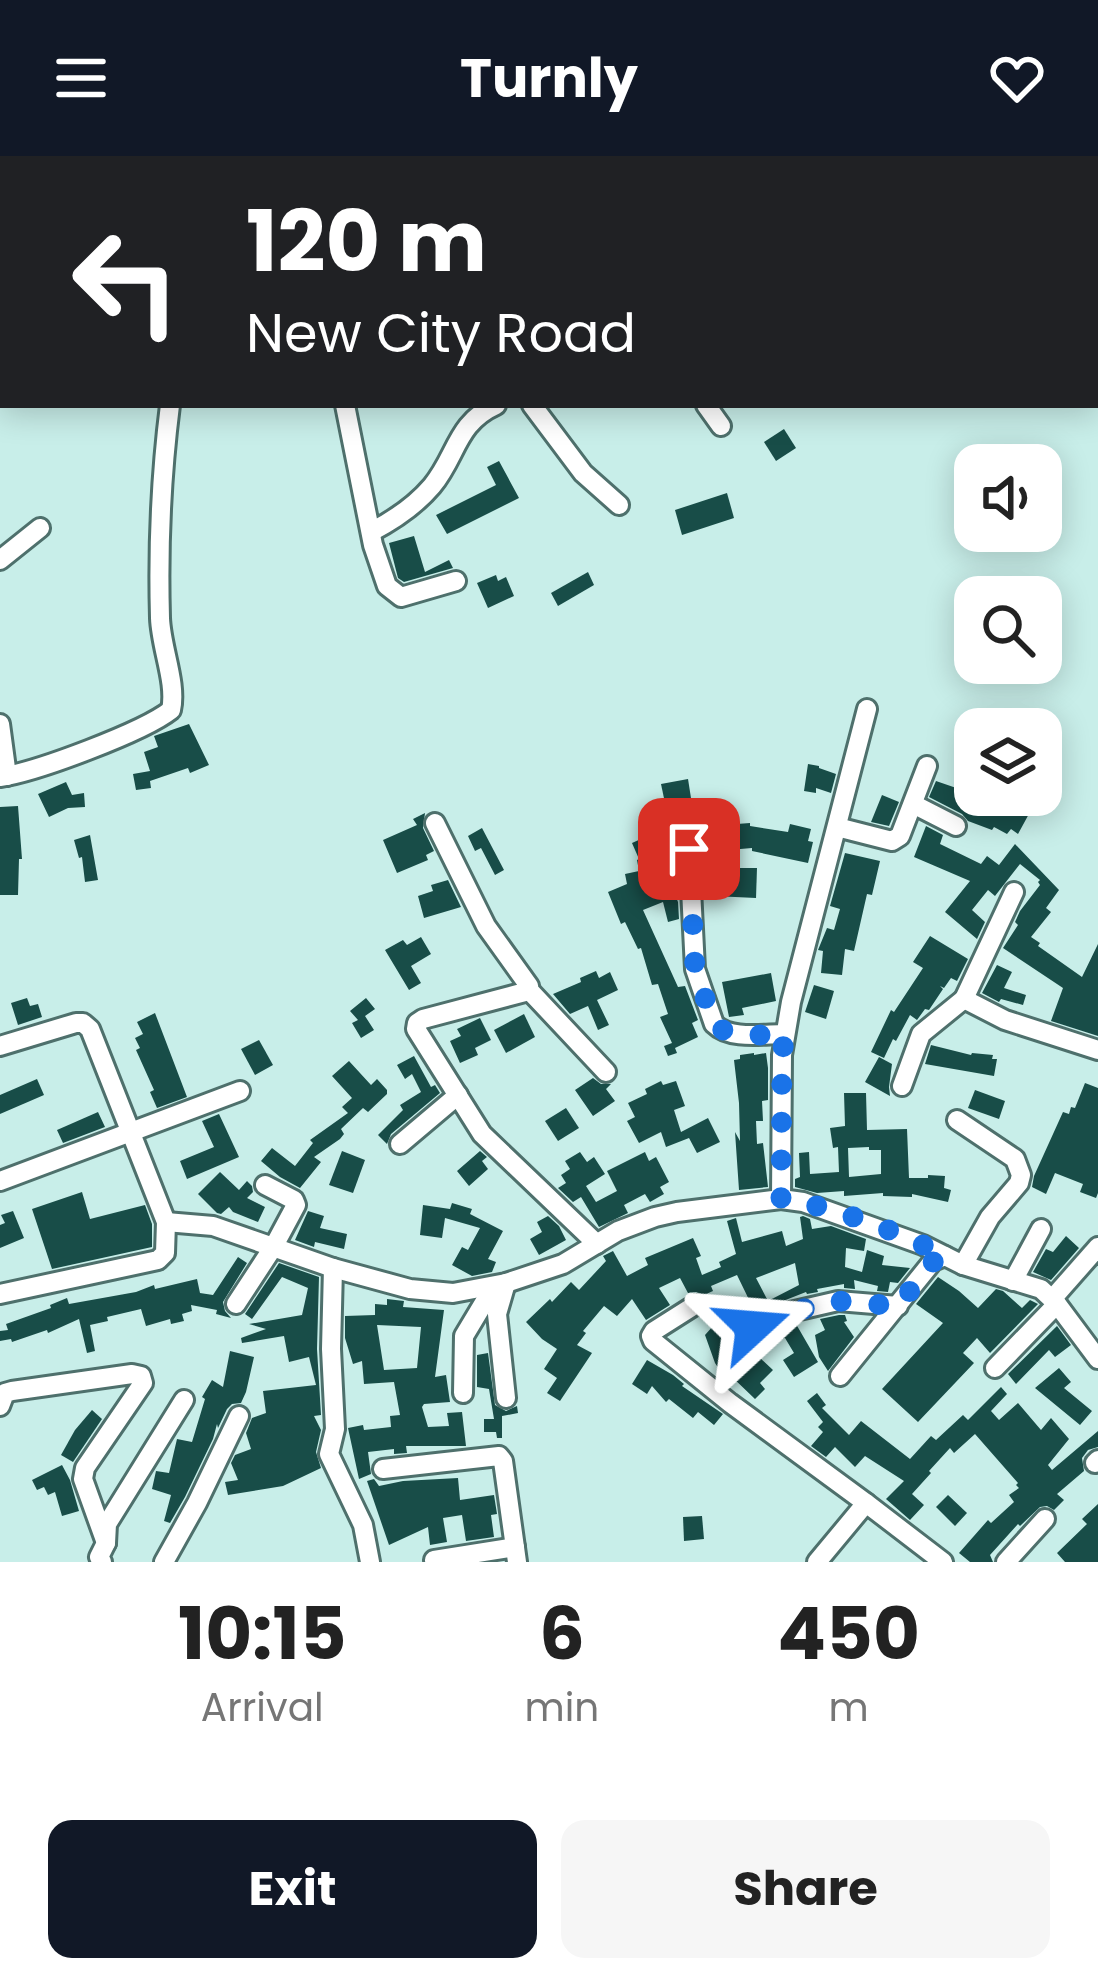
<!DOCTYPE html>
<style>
:root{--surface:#fff;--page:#f6f6f6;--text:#222;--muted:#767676;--accent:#111827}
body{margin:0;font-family:Poppins,sans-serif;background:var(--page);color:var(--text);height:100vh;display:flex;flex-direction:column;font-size:45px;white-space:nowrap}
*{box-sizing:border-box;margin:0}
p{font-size:39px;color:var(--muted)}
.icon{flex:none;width:66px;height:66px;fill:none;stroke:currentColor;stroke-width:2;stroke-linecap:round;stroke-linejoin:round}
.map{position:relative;height:1406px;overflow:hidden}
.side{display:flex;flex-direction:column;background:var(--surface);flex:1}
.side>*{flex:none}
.hud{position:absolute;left:0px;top:0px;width:1098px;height:252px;box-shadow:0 6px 30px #0003;background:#202124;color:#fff;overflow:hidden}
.tools{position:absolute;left:954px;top:288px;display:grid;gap:24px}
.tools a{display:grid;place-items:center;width:108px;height:108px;border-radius:24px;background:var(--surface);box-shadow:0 6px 30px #0003;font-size:60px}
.pin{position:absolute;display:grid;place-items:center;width:102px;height:102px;color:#fff;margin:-51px;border-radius:24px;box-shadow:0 6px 18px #0006}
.me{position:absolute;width:132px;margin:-66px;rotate:71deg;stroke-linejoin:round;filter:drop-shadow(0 0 9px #0008)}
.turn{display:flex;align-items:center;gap:42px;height:252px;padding:0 48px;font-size:54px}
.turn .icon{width:156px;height:156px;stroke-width:2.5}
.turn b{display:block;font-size:84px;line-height:102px}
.eta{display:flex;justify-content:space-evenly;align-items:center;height:204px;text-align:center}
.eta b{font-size:72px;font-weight:700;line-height:84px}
.primary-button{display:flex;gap:24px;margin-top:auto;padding:24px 48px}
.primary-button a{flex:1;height:138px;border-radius:24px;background:var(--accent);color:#fff;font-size:48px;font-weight:700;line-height:138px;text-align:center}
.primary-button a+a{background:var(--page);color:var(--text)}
header{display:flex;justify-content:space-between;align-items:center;height:156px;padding:0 48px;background:var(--accent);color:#fff;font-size:54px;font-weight:700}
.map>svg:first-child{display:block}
.building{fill:#184d48;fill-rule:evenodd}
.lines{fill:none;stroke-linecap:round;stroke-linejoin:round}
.minor-casing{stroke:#4e706c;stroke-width:24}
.minor{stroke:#fff;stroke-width:18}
.route{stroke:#1a73e8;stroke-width:21;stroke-dasharray:0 37.8}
</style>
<header><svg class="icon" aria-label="menu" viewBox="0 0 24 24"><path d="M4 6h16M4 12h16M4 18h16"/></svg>Turnly<svg class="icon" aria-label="heart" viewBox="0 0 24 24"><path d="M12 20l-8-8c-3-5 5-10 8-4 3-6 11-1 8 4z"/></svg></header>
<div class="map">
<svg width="1098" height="1406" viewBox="0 0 1098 1406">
<rect width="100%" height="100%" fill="#c8eee9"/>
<g class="building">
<polygon points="784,273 796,292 776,305 764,286"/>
<polygon points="499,305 519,342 447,378 436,359 496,329 487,311"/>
<polygon points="727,337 734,362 682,379 675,354"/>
<polygon points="414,380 425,416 449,404 453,412 404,426 398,422 389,387"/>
<polygon points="588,416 594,429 558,450 551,437"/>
<polygon points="496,419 498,425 506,421 514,440 488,452 477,427"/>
<polygon points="189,568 209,609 190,617 188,612 150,625 151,632 136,634 133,618 150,615 144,596 158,591 154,580"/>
<polygon points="808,608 819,610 819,612 836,618 831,637 816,632 816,637 804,635"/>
<polygon points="975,618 975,639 990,639 1030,656 1018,678 1011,673 1007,678 994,671 992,674 968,665 962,658 929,641 936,625 965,635"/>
<polygon points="688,623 691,642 665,647 661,628"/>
<polygon points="66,626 72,639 84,637 85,651 68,652 49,661 38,638"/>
<polygon points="882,639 899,646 889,670 871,666"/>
<polygon points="18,650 22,703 19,703 18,739 0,739 0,651"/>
<polygon points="425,657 423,672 434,695 426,699 428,704 397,717 383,684 417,669 413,663"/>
<polygon points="750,667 750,670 788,676 790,668 811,673 808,685 813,686 808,707 752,695 752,692 717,695 716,681 725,680 724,669"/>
<polygon points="672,669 679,685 654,695 660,722 667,719 678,746 679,763 668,766 663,746 643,754 678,831 685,830 698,864 692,867 698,881 675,892 677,897 668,900 664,890 672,887 660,861 668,858 658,828 652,829 641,792 638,793 625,766 621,768 608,736 627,728 625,718 639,715 637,704 639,703 632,687"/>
<polygon points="926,670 943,679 940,688 981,708 987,700 999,709 1015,688 1059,734 1046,752 1051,756 1031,781 1040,787 1038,790 1082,821 1098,788 1098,880 1051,865 1063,832 1003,792 1018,769 1015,766 1020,755 1040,729 1038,726 1040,724 1020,708 995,740 988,734 972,754 985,766 977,783 945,756 970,725 914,701"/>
<polygon points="482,672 504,714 495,719 481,692 475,695 468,680"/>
<polygon points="90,679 98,724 85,726 82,701 79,702 74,684"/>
<polygon points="845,697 880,705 872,739 867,738 854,795 845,793 842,819 821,817 823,795 818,794 827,772 834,774 840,753 830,750"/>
<polygon points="714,712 757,712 756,742 714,740"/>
<polygon points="448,724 461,751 424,762 418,740 433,735 431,729"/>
<polygon points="930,780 968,803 957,825 951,822 944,832 940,830 943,833 929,854 925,853 917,864 910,859 896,885 893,883 884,902 871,896 891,854 894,856 923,812 913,806"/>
<polygon points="421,781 431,798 411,810 421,827 409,834 385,794 403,784 407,789"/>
<polygon points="997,809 1012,816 1004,832 1026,839 1023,849 1001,843 999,846 982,837"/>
<polygon points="596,815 599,822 610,816 618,834 597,844 609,869 598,874 588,850 570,858 553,838 581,826 580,822"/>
<polygon points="771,817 776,845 742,852 744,859 729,861 722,826"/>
<polygon points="814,829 834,835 826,863 805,856"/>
<polygon points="27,842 30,850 38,848 42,861 18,869 11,847"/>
<polygon points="366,842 375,853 365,860 374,874 361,882 352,867 358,864 350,855"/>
<polygon points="155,857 187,941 157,952 150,936 154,934 136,894 140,892 135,882 143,878 137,866"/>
<polygon points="524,858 535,881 506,897 494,874"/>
<polygon points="480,862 491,884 475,892 478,899 460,907 450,885 461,880 457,873"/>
<polygon points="259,884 273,909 255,919 241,893"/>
<polygon points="931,889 971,899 972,897 993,899 992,903 997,903 994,920 925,908"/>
<polygon points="754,897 754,899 766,897 768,912 768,944 762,945 763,965 756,965 757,988 763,987 768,1031 739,1034 735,976 740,985 739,947 734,904 740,903 740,899"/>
<polygon points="414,900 431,931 435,929 440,937 391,978 387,988 378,979 403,954 400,949 421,936 412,918 405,923 397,909"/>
<polygon points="879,901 892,908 889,931 890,940 865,926"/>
<polygon points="349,905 371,929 377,923 387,934 387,938 368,956 363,952 341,973 344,978 340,983 314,1001 321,1006 300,1032 280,1021 261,1005 272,992 295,1010 313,987 310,984 348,957 342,951 352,942 332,920"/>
<polygon points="593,922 601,928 611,928 606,933 615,945 593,960 575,934"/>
<polygon points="37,923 44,939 0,958 0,939"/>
<polygon points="661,925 663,929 676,925 685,950 674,954 681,976 708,962 720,986 697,997 689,982 666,991 661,976 639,987 627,965 635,961 628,947 647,938 645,933"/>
<polygon points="1085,927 1098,932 1098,1037 1096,1042 1080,1036 1083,1028 1055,1017 1046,1038 1032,1031 1034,1020 1063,956 1069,958 1071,951 1075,952"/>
<polygon points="975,934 1005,945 999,963 968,952"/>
<path d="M844,937h22l1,37 40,-1 2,49h19v-3l17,1 -1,12 7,2 -3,12 -36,-8v3l-29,-1v-3l-39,3v-5l-27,2 -22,-6v-8l5,-2 -1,-24 10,-1 1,22 29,-2 -1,-25 -5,1 -3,-20 15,-2zM869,991v3h12v24l-32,3 -1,-29z"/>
<polygon points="566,952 579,972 558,985 545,965"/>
<polygon points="98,956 105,971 63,987 57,974"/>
<polygon points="219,958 239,1001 187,1023 180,1005 214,991 202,965"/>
<polygon points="342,995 365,1004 353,1037 329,1029"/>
<polygon points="480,995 487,1001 482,1005 488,1013 469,1030 457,1015"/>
<polygon points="580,996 587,1006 594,1001 605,1018 586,1030 596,1046 617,1035 607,1015 645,996 649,1005 656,1001 669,1026 660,1031 664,1038 650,1046 645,1038 624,1049 628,1057 599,1071 581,1041 573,1046 558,1032 566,1027 561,1019 570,1013 565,1005"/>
<polygon points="220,1016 239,1034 247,1025 252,1030 253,1036 247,1042 265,1051 258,1066 233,1056 229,1051 221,1058 217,1057 198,1038"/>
<polygon points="82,1036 90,1063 145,1049 152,1068 152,1091 52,1113 32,1053"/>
<polygon points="452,1047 472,1053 470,1058 503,1075 488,1103 496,1106 492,1116 472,1120 452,1109 462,1091 468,1094 480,1072 445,1062 442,1082 420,1079 423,1049 450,1053"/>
<polygon points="13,1055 24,1082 0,1092 0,1069 5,1067 1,1059"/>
<polygon points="308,1055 324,1060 320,1072 347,1078 344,1093 315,1086 314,1091 295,1084"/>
<polygon points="548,1060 559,1070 566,1084 539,1099 530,1083 542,1076 537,1066"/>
<path d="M803,1060l7,3 2,10 19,-3 35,13 -2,12 -18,-3 -1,19 17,5 5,-22 17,6 -2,9 28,3 -12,15 -8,-1 -2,10 -11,-1 1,-5 -24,-6 1,9 -11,-1v-4l-27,5 1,3 -11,2 -1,-2 -51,20 -18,-37 -26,11 2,5 -9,4 -8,-3 -8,1 -8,-15 -21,10 11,17 -24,15 -14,-21 -15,17 -13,-10 -21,25 3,2 -9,12 15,8 -32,48 -13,-8 10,-15 -13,-9 13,-20 -15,-10 -16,-17 24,-23 2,3 19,-20 8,8 27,-29 -3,-5 10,-5 14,25 21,-11 -3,-7 48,-20 8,18 -5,2 6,17 19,-8 -2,-5 17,-8 -9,-33 9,-3 6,24 40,-11 4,15 17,-7 -3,-22zM795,1107l4,22 -31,16 -12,-23z"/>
<polygon points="1066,1080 1079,1092 1051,1124 1033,1116 1046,1093 1053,1096"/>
<polygon points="238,1101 247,1107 223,1146 225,1155 231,1162 216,1158 217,1154 191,1149 192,1155 182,1158 184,1165 171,1168 170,1163 146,1170 141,1153 107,1161 108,1165 90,1169 95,1195 87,1197 79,1163 48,1177 47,1174 12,1186 11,1183 0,1185 0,1175 8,1174 6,1168 51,1152 50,1149 67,1142 69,1148 136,1136 154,1129 155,1133 197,1123 200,1137 213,1139"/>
<polygon points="279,1107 319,1121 317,1193 321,1259 314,1260 321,1274 316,1296 321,1312 283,1330 228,1339 225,1326 238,1324 231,1307 235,1299 251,1293 246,1277 252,1262 266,1257 263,1235 316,1229 309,1201 289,1206 284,1180 242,1187 241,1182 266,1173 249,1168 302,1159 308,1132 282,1121 252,1163 245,1158"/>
<polygon points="938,1121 959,1135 978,1152 996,1133 1003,1135 1022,1152 1030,1144 1038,1148 990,1197 977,1182 963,1197 974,1207 918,1266 882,1233 943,1167 916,1148"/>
<path d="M387,1143l17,2 -1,6 41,3 -9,67 11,-2 4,27 -26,2 -2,3 6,20 21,-1 -2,-13 15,-1 4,34h-60l1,7 -13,1v-5l-26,3 3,22 -12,5 -11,-51 15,-3 1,5 27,-3 -1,-11 10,-1 -6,-33 -30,2 -2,-23 -9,3 -8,-26v-22l30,-1v-11l12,1zM377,1169l44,2 -4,41 -33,2z"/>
<polygon points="839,1159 845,1159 847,1165 844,1166 854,1181 828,1215 819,1201 815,1179 825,1174 820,1163"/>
<polygon points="722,1160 741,1176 727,1191 744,1217 759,1201 773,1214 760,1227 765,1233 755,1243 730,1219 725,1222 715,1207 705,1179"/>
<polygon points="796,1168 818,1206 794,1221 783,1204 794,1197 785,1182 757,1194 753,1184"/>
<polygon points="1057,1170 1071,1189 1055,1201 1049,1194 1016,1228 1008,1218"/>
<polygon points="230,1195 254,1201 246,1236 241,1247 232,1248 227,1253 218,1272 217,1268 213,1283 185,1341 170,1367 164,1365 171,1339 152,1333 156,1315 169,1317 177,1283 192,1286 205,1243 202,1241 212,1224 223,1231"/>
<polygon points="488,1197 495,1249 506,1255 517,1250 518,1257 502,1260 502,1282 497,1282 496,1276 484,1276 484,1263 494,1263 489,1233 477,1231 477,1199"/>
<polygon points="647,1204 673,1219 684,1228 682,1230 723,1258 714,1269 698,1256 693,1262 669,1243 666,1246 652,1230 647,1238 632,1228"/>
<polygon points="1059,1212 1071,1226 1064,1232 1092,1255 1080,1269 1035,1232"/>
<polygon points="1001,1231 1007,1238 991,1255 999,1264 1018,1247 1041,1274 1051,1262 1069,1283 1048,1309 1052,1314 1098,1275 1098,1291 1088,1294 1082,1302 1084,1315 1057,1338 1064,1344 1054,1354 1047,1350 1040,1351 1020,1370 1018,1368 990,1399 993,1406 970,1406 959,1397 988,1364 991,1367 1014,1346 1009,1339 1019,1332 1016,1329 1018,1327 975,1278 954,1297 950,1292 929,1315 931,1317 912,1338 924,1349 910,1364 886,1343 904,1325 865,1300 855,1311 835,1291 826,1301 811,1290 823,1276 818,1271 823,1266 807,1245 817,1237 826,1249 822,1252 849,1279 861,1265 910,1303 931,1280 936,1284 963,1259 968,1264"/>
<polygon points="92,1254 102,1263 73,1306 61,1299 75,1274"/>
<polygon points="62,1309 70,1324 79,1355 62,1360 55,1336 48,1339 44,1331 37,1334 32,1324"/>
<polygon points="458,1322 460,1344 494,1339 497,1358 491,1359 494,1381 466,1385 462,1359 443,1362 447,1386 430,1389 428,1371 389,1389 367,1325 374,1323 379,1330 403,1325"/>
<polygon points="948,1339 967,1357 955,1370 936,1351"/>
<polygon points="1098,1348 1098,1406 1065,1406 1057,1397 1087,1368 1082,1363"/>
<polygon points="702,1360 704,1383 684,1385 683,1361"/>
</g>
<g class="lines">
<g class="minor-casing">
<g id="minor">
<polyline points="66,0 67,3"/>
<polyline points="332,0 333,3"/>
<polyline points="440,0 441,3"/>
<polyline points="800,0 802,3"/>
<polyline points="775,3 778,0"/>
<polyline points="994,3 997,0"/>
<polyline points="0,118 3,116"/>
<polyline points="345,249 373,389 387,430 401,441 456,425"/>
<polyline points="532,249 583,317 619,349"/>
<polyline points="706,249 721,270"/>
<path d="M371,376c23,-12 44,-26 61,-46 25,-30 24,-63 64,-81"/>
<polyline points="0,404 40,372"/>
<polyline points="0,568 7,620"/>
<path d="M0,621c36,-5 143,-45 171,-67 6,-27 -10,-62 -11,-92 -2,-71 1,-142 10,-213"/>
<polyline points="913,648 956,670"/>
<polyline points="435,667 486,770 529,830 525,836 423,863 417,867 416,873 482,978 597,1088"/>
<polyline points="837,671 892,685 900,680 927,610"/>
<path d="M689,693l6,120 19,55c16,16 49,10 71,10"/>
<polyline points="1014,736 964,843 1005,864 1098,894"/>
<polyline points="528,833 606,916"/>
<polyline points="0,890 76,867 83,867 90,873 166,1066 165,1097 158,1104 0,1138"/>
<polyline points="902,930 921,878 964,843"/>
<polyline points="957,964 1015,1003 1021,1019 1019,1027 990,1061 963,1109"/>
<polyline points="400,988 458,939"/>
<polyline points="0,1025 240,935"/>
<polyline points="781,1043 782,899 791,846 867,553"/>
<polyline points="166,1066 213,1070 333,1112 410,1133 453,1137 506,1127 563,1108 618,1075 655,1061 677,1056 781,1043 803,1046 923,1089 963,1109 1041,1133 1057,1148 1098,1203"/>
<polyline points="333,1112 331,1193 335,1273 329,1298 363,1369 370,1406"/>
<polyline points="1013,1125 1041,1073"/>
<polyline points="506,1127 497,1158 506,1242"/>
<polyline points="1053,1142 1098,1091"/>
<polyline points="236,1148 274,1090 296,1049 294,1044 265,1029"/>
<polyline points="695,1149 654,1175 651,1180 653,1185 730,1247 866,1347"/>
<polyline points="753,1171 786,1157 838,1145 898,1150"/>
<polyline points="995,1212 1057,1148"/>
<polyline points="840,1220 933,1105 945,1100"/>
<polyline points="463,1237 464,1180 494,1130"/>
<polyline points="0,1250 5,1237 12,1235 132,1218 141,1220 143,1227 85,1312 83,1323 106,1387"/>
<polyline points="1095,1307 1098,1304"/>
<polyline points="383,1313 499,1300 503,1305 517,1406"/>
<polyline points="434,1404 515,1391"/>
<polyline points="102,1406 99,1401 106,1387 107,1368 184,1244"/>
<polyline points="164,1406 197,1347 239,1260"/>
<polyline points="817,1406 866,1347 943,1406"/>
<polyline points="1006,1406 1045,1363"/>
</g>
</g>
<use href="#minor" class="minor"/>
</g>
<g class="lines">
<path class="route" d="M689,693l6,120 19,55c17,16 49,10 71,10l-3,21 -1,144c49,6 119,33 164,57l-11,5 -36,45 -60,-5 -52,12 -33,14"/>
</g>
</svg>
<div class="tools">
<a><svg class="icon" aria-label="sound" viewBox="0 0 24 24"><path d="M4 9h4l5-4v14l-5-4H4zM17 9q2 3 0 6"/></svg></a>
<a><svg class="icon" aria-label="search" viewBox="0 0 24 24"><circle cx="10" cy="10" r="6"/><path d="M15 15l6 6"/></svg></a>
<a><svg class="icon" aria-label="layers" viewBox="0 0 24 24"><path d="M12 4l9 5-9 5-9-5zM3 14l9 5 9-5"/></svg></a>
</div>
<div class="pin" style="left:689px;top:693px;background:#d93025"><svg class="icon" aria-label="arrive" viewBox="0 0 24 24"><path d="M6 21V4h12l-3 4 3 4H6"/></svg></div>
<svg class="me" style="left:753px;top:1171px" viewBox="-20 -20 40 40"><path d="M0-17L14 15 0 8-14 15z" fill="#1a73e8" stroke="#fff" stroke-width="4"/></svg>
<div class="hud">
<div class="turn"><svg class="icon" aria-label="left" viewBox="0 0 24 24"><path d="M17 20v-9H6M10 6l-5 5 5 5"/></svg><div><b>120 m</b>New City Road</div></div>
</div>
</div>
<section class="side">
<div class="eta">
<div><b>10:15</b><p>Arrival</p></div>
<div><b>6</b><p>min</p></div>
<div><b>450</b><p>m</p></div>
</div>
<div class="primary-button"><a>Exit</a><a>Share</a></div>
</section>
